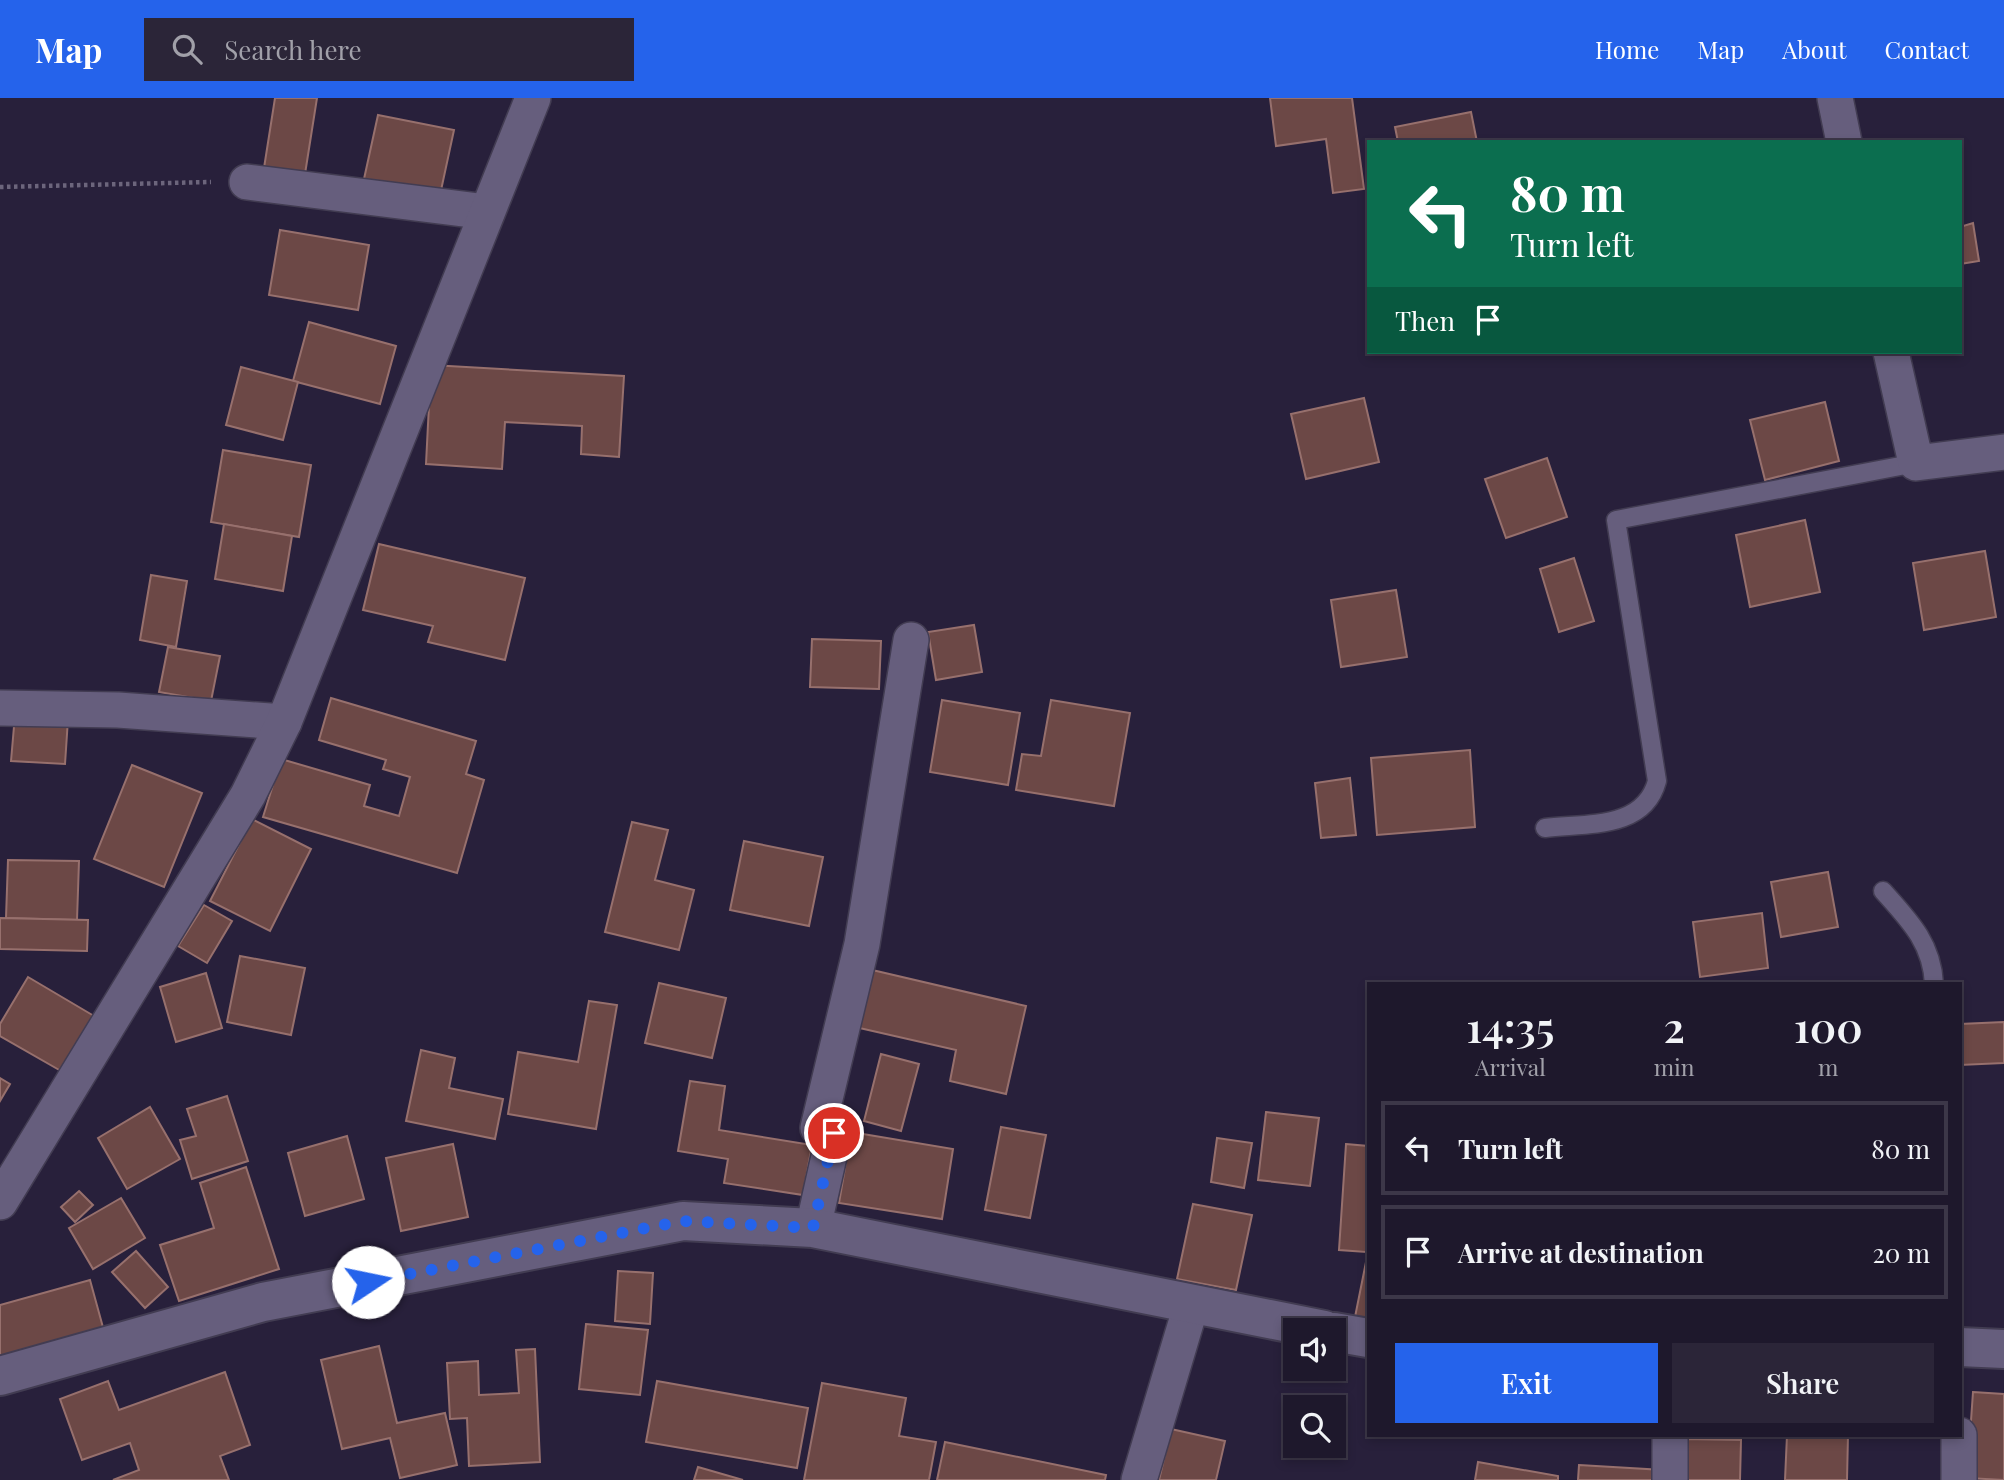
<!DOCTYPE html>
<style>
:root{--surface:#1e182c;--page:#2b2538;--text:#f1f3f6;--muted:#a1a0a9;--line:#3c3748;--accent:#2563eb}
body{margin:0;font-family:"Playfair Display",serif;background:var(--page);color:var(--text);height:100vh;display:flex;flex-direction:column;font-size:26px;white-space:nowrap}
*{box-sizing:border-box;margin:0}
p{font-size:23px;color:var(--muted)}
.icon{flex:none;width:38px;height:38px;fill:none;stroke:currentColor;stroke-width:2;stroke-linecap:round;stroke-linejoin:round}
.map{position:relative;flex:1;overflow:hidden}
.drawer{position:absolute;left:1367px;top:884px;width:595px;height:455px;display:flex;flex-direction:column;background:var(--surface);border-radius:0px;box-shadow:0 4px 10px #0003,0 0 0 2px var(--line)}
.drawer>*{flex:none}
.hud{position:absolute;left:1367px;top:42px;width:595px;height:214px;border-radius:0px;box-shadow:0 4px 10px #0003,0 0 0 2px var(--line);background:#0b6e4f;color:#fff;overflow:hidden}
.tools{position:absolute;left:1283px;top:1220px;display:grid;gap:14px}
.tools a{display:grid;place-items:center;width:63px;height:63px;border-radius:0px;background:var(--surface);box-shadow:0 4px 10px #0003,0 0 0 2px var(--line);font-size:35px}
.pin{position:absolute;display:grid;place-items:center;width:60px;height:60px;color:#fff;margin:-30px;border:4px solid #fff;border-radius:50%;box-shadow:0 2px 7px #0007}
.me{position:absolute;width:77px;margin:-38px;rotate:79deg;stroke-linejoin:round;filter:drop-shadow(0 0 5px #0008)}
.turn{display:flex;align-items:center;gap:24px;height:147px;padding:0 28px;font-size:32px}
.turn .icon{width:91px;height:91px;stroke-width:2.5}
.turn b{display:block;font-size:49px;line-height:60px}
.then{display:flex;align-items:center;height:66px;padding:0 28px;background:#0003;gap:14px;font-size:26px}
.eta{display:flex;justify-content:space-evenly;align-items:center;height:119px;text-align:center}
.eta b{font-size:42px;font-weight:600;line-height:49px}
.cta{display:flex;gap:14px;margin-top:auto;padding:14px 28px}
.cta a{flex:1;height:80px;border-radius:0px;background:var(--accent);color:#fff;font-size:28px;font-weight:600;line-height:80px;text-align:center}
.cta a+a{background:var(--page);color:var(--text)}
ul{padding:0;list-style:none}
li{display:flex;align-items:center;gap:21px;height:94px;margin:0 14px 10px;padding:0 14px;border:4px solid var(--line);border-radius:0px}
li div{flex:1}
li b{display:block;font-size:26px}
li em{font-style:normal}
header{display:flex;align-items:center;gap:42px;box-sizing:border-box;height:98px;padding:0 35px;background:var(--accent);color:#fff}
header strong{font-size:33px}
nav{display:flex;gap:38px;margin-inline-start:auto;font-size:24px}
.search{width:490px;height:63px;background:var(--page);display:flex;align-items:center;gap:18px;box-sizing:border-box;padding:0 24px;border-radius:0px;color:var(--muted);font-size:26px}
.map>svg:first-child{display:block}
.building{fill:#6c4846;stroke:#97706d;stroke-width:2}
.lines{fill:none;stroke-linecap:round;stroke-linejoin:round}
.service-casing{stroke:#423c52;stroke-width:21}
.minor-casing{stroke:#423c52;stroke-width:38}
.tertiary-casing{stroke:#423c52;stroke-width:42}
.path{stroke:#6c657c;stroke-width:4.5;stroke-dasharray:3.5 3.5;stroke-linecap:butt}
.service{stroke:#665e7d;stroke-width:18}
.minor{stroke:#665e7d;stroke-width:35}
.tertiary{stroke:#665e7d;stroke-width:38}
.route{stroke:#2563eb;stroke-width:12;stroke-dasharray:0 21.6}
</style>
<header>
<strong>Map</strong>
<div class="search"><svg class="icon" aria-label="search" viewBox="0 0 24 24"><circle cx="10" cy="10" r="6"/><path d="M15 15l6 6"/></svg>Search here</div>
<nav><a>Home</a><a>Map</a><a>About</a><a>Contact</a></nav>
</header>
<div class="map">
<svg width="2004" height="1382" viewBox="0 0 2004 1382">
<rect width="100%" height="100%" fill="#28203b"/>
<g class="building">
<polygon points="275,0 317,0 305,76 264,70"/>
<polygon points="1270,0 1352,0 1364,91 1333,95 1326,41 1276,48"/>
<polygon points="1471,14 1477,44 1398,44 1395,29"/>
<polygon points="378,17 454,32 440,97 364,81"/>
<polygon points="1973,125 1979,163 1960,166 1960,129"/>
<polygon points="280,132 369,147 358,212 269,197"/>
<polygon points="309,224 396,248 380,306 293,283"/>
<polygon points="431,267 624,278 619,359 581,356 582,328 505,324 502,371 426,366"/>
<polygon points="241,269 298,284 283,342 226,327"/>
<polygon points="1364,300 1379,364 1306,381 1291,316"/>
<polygon points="1825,304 1839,363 1765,382 1750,322"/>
<polygon points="223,352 311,367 299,439 211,424"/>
<polygon points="1547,360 1567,419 1506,440 1485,381"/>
<polygon points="1805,422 1820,494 1750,509 1736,437"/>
<polygon points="224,426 292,438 283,493 215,481"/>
<polygon points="379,446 525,480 505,562 428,544 433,528 363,512"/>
<polygon points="1985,453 1996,519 1924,532 1913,465"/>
<polygon points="1574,460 1594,523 1559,534 1540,471"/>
<polygon points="151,477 187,483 176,549 140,542"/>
<polygon points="1396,492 1407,559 1341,569 1331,502"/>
<polygon points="974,527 982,574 936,582 928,534"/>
<polygon points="812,541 881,543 879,591 810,589"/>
<polygon points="168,549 220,558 211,603 159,594"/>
<polygon points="331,600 476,643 466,676 484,682 457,775 263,719 281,661 370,687 364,708 399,718 410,679 383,671 386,662 319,642"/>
<polygon points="942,602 1020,615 1008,687 930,674"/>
<polygon points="1051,602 1130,615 1114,708 1016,692 1022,656 1041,658"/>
<polygon points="15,617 68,621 65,666 11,663"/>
<polygon points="1470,652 1475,729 1377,737 1371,660"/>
<polygon points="132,667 202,695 164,789 94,761"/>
<polygon points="1350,680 1356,737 1321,740 1315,685"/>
<polygon points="252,721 311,751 270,833 210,803"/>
<polygon points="632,724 668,732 655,782 694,792 679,852 605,834"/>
<polygon points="744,743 823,759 809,828 730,812"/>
<polygon points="8,762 79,763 77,822 6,820"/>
<polygon points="1828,774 1838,829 1781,839 1771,784"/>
<polygon points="204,807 232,823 207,865 178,848"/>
<polygon points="1762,815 1768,870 1700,879 1693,824"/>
<polygon points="0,820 88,822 87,853 0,851"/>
<polygon points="240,858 305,870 291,937 227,924"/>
<polygon points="868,871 1026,908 1006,996 950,983 956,952 855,929"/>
<polygon points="206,875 222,930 176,944 160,889"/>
<polygon points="28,879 94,918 61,973 0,938 0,926"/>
<polygon points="659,885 726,900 712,960 645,945"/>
<polygon points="589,903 617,907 596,1031 508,1016 518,954 578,964"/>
<polygon points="2004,924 2004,965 1960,967 1960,926"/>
<polygon points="421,952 455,960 449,990 503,1001 495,1041 406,1023"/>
<polygon points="881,956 919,966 901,1033 864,1023"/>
<polygon points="0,980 10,986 0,1003"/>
<polygon points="690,983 725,988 719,1032 812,1047 803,1097 724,1085 728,1061 678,1053"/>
<polygon points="227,998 248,1063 192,1081 180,1042 196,1038 187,1011"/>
<polygon points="150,1009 180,1061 127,1091 98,1040"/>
<polygon points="1266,1014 1319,1020 1310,1088 1258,1082"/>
<polygon points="1001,1029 1046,1037 1030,1120 985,1112"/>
<polygon points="851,1034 953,1051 942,1121 839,1105"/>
<polygon points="347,1038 364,1101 305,1118 288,1055"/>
<polygon points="1217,1040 1252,1045 1244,1090 1211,1084"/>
<polygon points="453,1046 468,1119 401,1133 386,1060"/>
<polygon points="1346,1046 1368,1048 1366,1154 1339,1152"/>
<polygon points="246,1069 279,1171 179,1203 160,1147 214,1130 200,1085"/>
<polygon points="79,1093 93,1107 75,1124 61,1109"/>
<polygon points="121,1100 145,1140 93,1171 69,1130"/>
<polygon points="1193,1106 1252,1117 1236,1192 1177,1181"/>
<polygon points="136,1153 168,1189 145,1210 112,1174"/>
<polygon points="1366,1164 1368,1164 1368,1227 1354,1224"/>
<polygon points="618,1173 653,1175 650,1226 615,1223"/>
<polygon points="90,1182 104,1233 0,1261 0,1207"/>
<polygon points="586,1226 648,1232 640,1297 579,1291"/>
<polygon points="379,1248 397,1325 445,1315 457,1367 400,1380 390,1340 342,1351 321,1262"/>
<polygon points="535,1251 540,1364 469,1368 467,1320 450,1321 447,1265 478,1263 479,1297 519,1295 516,1252"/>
<polygon points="225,1274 250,1347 220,1358 229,1382 113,1382 139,1372 130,1345 82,1362 60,1301 108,1283 119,1312"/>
<polygon points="657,1283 808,1310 797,1370 646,1344"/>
<polygon points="822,1285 906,1300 899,1338 936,1344 929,1382 804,1382"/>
<polygon points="1973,1294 2004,1296 2004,1382 1967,1380"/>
<polygon points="1171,1331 1225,1343 1216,1382 1159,1382"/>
<polygon points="1787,1337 1848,1337 1847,1382 1785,1382"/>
<polygon points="1682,1341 1741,1342 1740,1382 1681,1382"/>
<polygon points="945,1344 1106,1377 1105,1382 937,1382"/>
<polygon points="1478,1364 1558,1378 1558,1382 1475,1382"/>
<polygon points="1579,1367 1663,1372 1663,1382 1578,1382"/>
<polygon points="698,1369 743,1382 694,1382"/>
</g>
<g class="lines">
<g class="service-casing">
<g id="service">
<path d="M1545,730c41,-5 99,2 112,-47l-41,-261 300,-57"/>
<path d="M1883,793c26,29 49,52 51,93"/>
</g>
</g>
<g class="minor-casing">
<g id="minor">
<polyline points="1835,0 1844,44"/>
<polyline points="247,84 487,114"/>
<polyline points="1891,254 1916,365 2004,354"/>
<polyline points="0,610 118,612 284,624"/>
<polyline points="0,1104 248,697 284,624 533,0"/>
<polyline points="813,1130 834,1036 818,1030 862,846 911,542"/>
<polyline points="1670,1337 1670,1382"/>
<polyline points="1139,1382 1191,1208"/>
<polyline points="1959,1382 1959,1337"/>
</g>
</g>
<g class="tertiary-casing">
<g id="tertiary">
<polyline points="1334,1234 1368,1240"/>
<polyline points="1960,1249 2004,1251"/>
<polyline points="0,1278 263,1204 683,1123 813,1130 1324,1232"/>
</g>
</g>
<polyline class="path" points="0,89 211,84"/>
<use href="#service" class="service"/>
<use href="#minor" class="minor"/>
<use href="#tertiary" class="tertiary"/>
</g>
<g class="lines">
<polyline class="route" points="368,1184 683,1123 813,1130 834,1035"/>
</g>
</svg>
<div class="tools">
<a><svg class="icon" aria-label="sound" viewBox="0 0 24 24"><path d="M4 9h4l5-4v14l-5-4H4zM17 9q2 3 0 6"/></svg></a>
<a><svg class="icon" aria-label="search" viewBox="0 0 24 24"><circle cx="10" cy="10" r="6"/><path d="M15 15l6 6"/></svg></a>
</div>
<div class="pin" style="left:834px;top:1035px;background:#d93025"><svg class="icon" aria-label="arrive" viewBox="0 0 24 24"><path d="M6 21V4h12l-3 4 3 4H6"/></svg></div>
<svg class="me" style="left:368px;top:1184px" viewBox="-20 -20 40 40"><circle r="19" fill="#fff"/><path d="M0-13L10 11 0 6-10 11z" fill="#2563eb"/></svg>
<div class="hud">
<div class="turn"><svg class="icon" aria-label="left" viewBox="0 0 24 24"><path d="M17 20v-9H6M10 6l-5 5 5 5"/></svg><div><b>80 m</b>Turn left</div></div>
<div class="then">Then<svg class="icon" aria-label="arrive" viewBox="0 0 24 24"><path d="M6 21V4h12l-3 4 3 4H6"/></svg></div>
</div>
<section class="drawer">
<div class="eta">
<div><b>14:35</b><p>Arrival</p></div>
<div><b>2</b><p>min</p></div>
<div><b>100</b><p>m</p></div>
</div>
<ul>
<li><svg class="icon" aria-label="left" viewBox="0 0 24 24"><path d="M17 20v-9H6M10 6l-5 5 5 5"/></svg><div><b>Turn left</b></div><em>80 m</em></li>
<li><svg class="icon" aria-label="arrive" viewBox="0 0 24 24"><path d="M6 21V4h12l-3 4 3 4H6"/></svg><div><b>Arrive at destination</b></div><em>20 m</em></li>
</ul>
<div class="cta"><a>Exit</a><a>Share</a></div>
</section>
</div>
